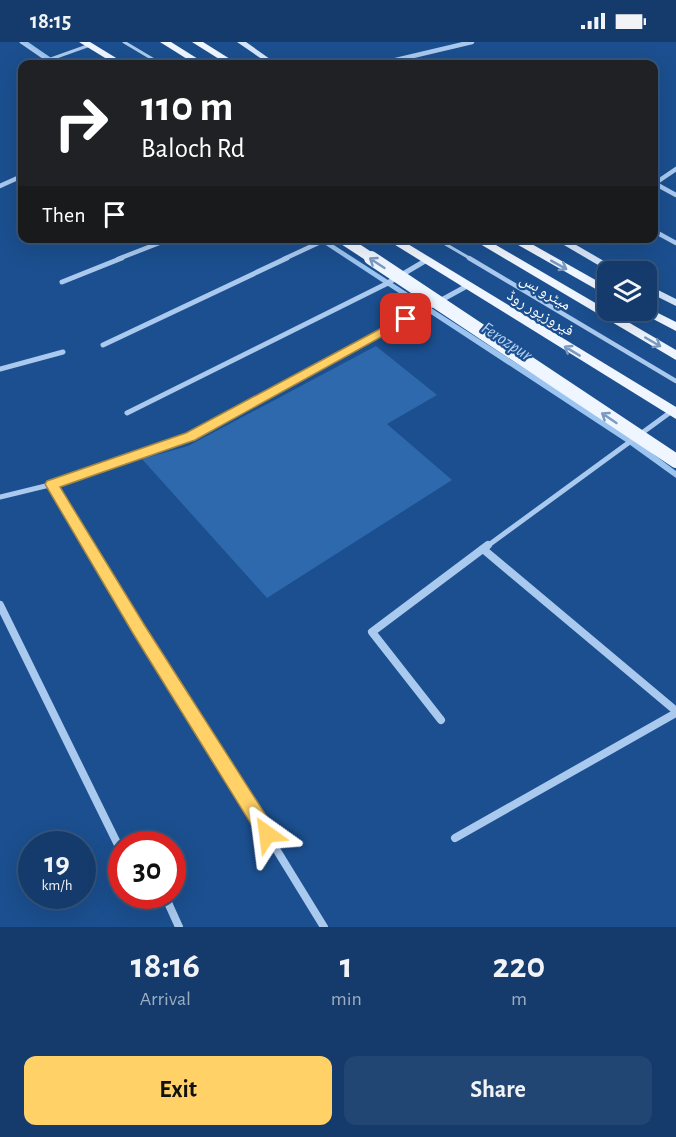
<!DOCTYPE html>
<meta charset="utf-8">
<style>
:root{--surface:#143b6b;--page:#214673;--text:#f1f3f6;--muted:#9dadc1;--line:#33557e;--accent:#ffd166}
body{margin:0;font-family:"Alegreya Sans","Noto Naskh Arabic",sans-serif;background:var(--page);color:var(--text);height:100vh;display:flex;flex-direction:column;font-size:22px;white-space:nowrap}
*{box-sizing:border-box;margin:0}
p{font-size:20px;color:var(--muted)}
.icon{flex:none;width:33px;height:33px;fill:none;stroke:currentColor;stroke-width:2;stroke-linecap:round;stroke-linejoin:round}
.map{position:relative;height:885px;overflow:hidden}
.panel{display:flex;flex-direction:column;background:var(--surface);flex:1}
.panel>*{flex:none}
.hud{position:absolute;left:18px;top:18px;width:640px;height:183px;border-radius:12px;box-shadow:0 6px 24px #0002,0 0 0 2px var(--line);background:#202124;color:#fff;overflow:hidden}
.fabs{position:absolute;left:597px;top:219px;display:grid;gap:12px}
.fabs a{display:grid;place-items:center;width:60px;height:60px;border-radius:12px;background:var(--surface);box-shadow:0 6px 24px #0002,0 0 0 2px var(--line);font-size:30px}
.speed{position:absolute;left:18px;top:789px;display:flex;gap:12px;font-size:30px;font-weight:700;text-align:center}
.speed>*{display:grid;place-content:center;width:78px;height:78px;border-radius:50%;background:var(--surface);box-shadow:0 6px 24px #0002,0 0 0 2px var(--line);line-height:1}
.speed small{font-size:15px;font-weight:400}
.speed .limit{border:9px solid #d22;background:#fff;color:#111}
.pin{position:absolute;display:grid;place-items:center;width:51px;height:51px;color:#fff;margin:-26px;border-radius:12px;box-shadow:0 3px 9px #0006}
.me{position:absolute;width:66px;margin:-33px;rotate:329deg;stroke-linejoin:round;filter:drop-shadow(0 0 4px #0008)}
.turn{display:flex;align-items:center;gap:21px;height:126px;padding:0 24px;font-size:27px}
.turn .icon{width:78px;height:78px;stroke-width:2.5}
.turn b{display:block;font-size:42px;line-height:51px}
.then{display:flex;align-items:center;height:57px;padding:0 24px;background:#0003;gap:12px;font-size:22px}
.eta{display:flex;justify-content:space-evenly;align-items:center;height:102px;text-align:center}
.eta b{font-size:36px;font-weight:700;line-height:42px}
.action{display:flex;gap:12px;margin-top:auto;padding:12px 24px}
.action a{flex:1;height:69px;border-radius:12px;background:var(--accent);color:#111;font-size:24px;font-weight:700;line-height:69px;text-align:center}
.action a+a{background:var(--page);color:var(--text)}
.status{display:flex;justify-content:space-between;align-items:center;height:42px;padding:0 30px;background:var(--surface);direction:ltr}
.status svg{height:16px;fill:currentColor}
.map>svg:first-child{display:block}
.green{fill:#2e69ad}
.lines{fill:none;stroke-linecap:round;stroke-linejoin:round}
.stream{fill:#9cc4f0;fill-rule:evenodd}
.lane-far1{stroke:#a9c9ee;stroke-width:3}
.lane{stroke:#a9c9ee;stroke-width:4.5}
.street-far2{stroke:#a9c9ee;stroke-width:4.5}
.street-far1{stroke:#a9c9ee;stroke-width:5}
.street{stroke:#a9c9ee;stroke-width:8}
.secondary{fill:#d6e6fa;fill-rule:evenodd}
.primary{fill:#f0f6ff;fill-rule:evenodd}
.primary-bridge-far1{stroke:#f0f6ff;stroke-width:10}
.primary-bridge{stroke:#f0f6ff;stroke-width:14}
.oneway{stroke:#7b9ac1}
.route{fill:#ffd166;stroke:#a68842;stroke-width:1.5}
.labels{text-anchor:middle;stroke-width:4.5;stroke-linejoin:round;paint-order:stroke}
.street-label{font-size:16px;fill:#fff;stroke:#1b4f8f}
.water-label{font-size:18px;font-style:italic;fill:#b5d3f5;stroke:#1b4f8f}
</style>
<div class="status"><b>18:15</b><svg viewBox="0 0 49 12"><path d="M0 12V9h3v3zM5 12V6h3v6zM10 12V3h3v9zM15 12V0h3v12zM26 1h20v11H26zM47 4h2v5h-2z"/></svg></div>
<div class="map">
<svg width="676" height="885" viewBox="0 0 676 885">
<rect width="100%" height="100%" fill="#1b4f8f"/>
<polygon class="green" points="376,304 437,353 387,382 452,438 267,556 142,417 188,404"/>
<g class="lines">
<g class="stream">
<polygon points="23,0 28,0 60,22 54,22"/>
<polygon points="315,196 323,196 632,396 676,429 676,436 626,400"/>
</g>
<g class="lane-far1">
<polyline points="21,0 53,22"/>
<polyline points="124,0 161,22"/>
<polyline points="48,18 90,3"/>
<polyline points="435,196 471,217"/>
</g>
<polyline class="lane" points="469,216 676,339"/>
<g class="street-far2">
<polyline points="379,22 472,0"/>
<polyline points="654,141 676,153"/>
<polyline points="654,142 676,127"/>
<polyline points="0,144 22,134"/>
<polyline points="654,189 676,201"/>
<polyline points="118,217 172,196"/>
<polyline points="284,217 329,196"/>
</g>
<g class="street-far1">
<polyline points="62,240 122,216"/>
<polyline points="103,303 287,216"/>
<polyline points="0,327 63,310"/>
<polyline points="127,371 386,242 425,219"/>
<polyline points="52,443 90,505"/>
<polyline points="0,455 66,439 191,395 467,244"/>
<polyline points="486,505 672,369"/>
</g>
<g class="street">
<polyline points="89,503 324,885"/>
<polyline points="483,507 676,669"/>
<polyline points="0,563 122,811"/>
<polyline points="441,678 372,590 488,503"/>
<polyline points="455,796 676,671"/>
<polyline points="165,854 179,885"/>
</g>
<g class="secondary">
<polygon points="237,0 246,0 277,22 269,22"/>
<polygon points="552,196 564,196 623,230 610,230"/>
<polygon points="646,242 676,257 676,264 646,249"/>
</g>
<g class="primary">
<polygon points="79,0 90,0 126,22 115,22"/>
<polygon points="160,0 171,0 206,22 195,22"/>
<polygon points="192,0 203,0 238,22 227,22"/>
<polygon points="384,196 398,196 676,365 676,377"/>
<polygon points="470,196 484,196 676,308 676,318"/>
<polygon points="506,196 521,196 608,245 608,254"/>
<polygon points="646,265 676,280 676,289 636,268 646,268"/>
</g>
<polyline class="primary-bridge-far1" points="341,196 373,217"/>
<polyline class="primary-bridge" points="371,216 676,419"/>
</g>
<defs><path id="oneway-shaft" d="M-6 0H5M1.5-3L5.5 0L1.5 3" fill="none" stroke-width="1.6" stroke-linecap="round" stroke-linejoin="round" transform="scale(1.5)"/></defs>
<g class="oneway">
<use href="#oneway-shaft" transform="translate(377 221) rotate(-147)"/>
<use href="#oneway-shaft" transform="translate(559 223) rotate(29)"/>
<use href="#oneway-shaft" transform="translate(653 300) rotate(30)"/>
<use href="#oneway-shaft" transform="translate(572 309) rotate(-149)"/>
<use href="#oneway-shaft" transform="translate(609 376) rotate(-146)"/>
</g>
<polygon class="route" points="406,273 411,277 410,279 195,398 60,445 145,584 274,786 276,792 274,798 267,801 261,798 134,593 45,442 47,439 186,391"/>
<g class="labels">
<g class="street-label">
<text transform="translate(546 249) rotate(31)" y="6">میٹرو بس</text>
<text transform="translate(541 270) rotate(31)" y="6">فیروزپور روڈ</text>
</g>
<g class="water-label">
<text transform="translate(507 299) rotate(33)" y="6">Ferozpur</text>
</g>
</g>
</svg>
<div class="fabs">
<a><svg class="icon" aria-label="layers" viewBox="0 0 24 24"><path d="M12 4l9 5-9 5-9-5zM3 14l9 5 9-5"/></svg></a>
</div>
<div class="speed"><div>19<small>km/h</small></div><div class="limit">30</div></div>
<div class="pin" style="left:406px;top:277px;background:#d93025"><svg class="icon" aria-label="arrive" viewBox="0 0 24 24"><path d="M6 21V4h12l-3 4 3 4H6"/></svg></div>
<svg class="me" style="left:267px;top:792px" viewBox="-20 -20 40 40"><path d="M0-17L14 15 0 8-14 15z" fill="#ffd166" stroke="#fff" stroke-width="4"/></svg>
<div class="hud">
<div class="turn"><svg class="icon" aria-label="right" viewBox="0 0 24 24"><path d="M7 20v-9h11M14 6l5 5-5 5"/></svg><div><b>110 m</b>Baloch Rd</div></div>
<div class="then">Then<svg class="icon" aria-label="arrive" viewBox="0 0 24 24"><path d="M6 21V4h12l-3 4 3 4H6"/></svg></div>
</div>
</div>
<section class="panel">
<div class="eta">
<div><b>18:16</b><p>Arrival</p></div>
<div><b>1</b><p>min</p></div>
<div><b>220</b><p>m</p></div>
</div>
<div class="action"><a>Exit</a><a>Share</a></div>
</section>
